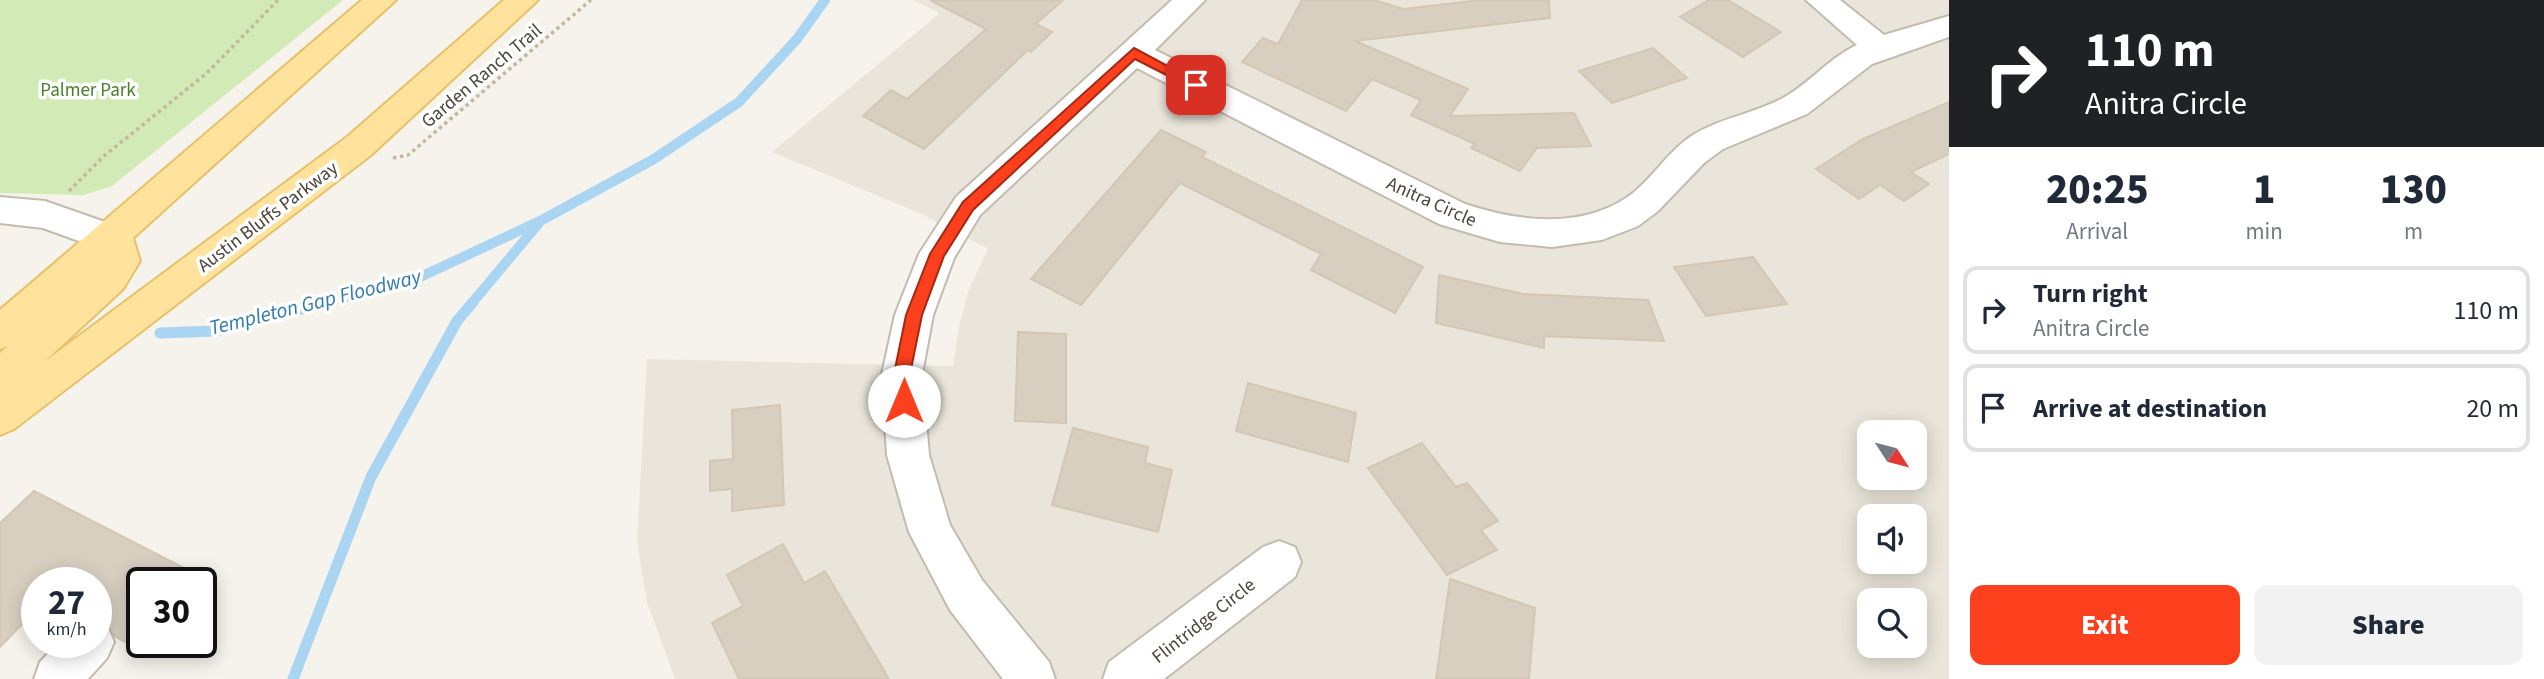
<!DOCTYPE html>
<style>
:root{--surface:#fff;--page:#f2f2f3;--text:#1f2937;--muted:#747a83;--line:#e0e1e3;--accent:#fc3f1d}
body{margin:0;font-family:"Source Sans 3",sans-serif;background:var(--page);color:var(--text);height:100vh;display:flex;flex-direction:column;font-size:26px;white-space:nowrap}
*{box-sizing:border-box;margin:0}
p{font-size:23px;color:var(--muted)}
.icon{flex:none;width:38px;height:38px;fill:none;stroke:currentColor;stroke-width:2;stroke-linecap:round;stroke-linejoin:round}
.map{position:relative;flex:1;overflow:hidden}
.panel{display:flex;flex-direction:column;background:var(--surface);width:595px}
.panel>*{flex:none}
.top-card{background:#202124;color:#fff;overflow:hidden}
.needle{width:46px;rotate:126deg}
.tools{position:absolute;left:1857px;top:420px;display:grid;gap:14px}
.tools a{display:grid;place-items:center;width:70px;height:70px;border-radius:14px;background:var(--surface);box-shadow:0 4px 18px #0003;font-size:35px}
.speed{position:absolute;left:21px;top:567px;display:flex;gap:14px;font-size:35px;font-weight:700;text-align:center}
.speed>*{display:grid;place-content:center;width:91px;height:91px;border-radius:50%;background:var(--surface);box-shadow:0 4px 18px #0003;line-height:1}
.speed small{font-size:18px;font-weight:400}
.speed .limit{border:4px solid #111;border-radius:10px;background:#fff;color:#111}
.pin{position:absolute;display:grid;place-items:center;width:60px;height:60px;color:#fff;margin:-30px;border-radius:14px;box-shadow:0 4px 10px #0006}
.me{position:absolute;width:77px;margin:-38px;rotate:0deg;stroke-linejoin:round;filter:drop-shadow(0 0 5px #0008)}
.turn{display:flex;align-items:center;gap:24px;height:147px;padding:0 21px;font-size:32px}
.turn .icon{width:91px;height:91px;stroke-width:2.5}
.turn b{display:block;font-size:49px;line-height:60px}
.eta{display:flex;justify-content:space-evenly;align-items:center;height:119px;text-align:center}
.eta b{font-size:42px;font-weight:800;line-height:49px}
.button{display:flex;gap:14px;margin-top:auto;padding:14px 21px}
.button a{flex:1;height:80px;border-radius:14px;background:var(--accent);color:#fff;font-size:28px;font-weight:800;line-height:80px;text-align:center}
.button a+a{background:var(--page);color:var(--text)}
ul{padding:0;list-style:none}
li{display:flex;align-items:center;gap:21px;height:88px;margin:0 14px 10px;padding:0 7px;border:4px solid var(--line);border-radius:14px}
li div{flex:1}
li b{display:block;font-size:26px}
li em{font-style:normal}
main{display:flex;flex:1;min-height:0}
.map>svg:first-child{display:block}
.residential{fill:#eae5da;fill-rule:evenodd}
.green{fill:#d2eab5}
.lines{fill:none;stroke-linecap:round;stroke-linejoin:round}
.stream-far1{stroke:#a9d4f2;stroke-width:10}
.stream{stroke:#a9d4f2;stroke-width:11}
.building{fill:#d8cfc1;stroke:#d3c7b4;stroke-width:2}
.minor-casing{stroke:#c2bbae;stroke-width:4}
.major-casing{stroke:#e6c16a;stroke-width:4}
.path{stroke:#c4b79f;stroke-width:3.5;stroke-dasharray:3.5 3.5;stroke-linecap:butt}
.minor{fill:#fff;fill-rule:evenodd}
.major{fill:#ffe39c;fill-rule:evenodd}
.route{fill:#fc3f1d;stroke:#a42913;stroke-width:2}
.labels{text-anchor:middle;stroke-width:7;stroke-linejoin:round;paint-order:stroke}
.street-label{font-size:19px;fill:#4b4439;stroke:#fff}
.park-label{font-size:19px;fill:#4a7f2a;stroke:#fff}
.water-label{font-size:21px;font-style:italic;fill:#2e7ab2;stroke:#fff}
</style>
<main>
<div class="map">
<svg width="1949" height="679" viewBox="0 0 1949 679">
<rect width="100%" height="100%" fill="#f6f3ec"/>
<path class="residential" d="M913,0h1036v679h-1274l-28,-77 -10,-60 10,-183 306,7 6,-40 10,-37 19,-40 -64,-34 -152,-63 168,-139zM1869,432h45v46h-45zM1869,516h45v46h-45zM1869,600h45v46h-45z"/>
<polygon class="green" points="0,0 343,0 112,186 84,195 0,193"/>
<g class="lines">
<g class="stream-far1">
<polyline points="322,303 416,279 542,220 654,159 739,102 797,39 825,0"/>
<polyline points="472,303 539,223"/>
</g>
<g class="stream">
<polyline points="160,333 216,331 329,302"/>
<polyline points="293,679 371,477 457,321 473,302"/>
</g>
</g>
<g class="building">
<polygon points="930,0 1063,0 1036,24 1052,32 1031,52 1028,50 924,149 863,116 891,90 907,99 986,29"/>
<polygon points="1302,0 1374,0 1403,9 1481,0 1549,0 1550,18 1355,41 1468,89 1450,116 1574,113 1591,146 1537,148 1520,171 1471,148 1475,144 1411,115 1421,100 1372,79 1346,111 1242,62 1263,38 1278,44"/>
<polygon points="1709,0 1728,0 1781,32 1743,57 1680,17"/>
<polygon points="1653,48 1687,78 1612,103 1579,71"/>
<polygon points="1949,102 1949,154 1911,172 1929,184 1904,201 1880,185 1859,199 1816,169 1863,139"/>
<polygon points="1161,130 1206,152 1202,157 1423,267 1395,313 1311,270 1321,254 1180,183 1081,305 1031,279"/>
<polygon points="1753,257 1787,304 1706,316 1674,267"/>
<polygon points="1439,275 1523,294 1648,300 1664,341 1544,336 1544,348 1436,323"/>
<polygon points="1018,332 1066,334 1066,423 1015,421"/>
<polygon points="1248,383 1356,413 1348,462 1236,431"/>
<polygon points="780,405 784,505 732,511 732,489 710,491 710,461 733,459 732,410"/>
<polygon points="1073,428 1148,447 1145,463 1172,470 1158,532 1052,505"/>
<polygon points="1422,443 1456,487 1467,483 1498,521 1481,530 1497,550 1447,575 1368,468"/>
<polygon points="34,491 213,583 142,583 142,651 114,636 108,624 96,619 96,583 37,583 37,614 29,617 0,647 0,523"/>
<polygon points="783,544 804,583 825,571 889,679 739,679 712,623 743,606 727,575"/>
<polygon points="1450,579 1535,608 1529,679 1436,679"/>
</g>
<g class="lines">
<g class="minor-casing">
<g id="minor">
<path d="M1172,0h33l-50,50 310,154c54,18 120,26 168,-11 21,-17 35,-41 57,-56 29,-19 64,-23 93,-39 27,-15 46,-40 74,-53l-51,-45h34l44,35 65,-19v21l-77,27 -65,50 -84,35 -19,14 -46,48 -20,15 -36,14 -50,7 -52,-5 -61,-18 -302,-156 -157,147 -26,43 -21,57 -11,59 7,81 21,70 32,55 67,82 6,17h-52l-53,-69 -41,-78 -22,-77 -5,-81 13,-59 24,-61 37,-57z"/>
<polygon points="0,197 45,201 122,228 127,238 122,248 109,252 43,228 0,223"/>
<polygon points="1279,541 1295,547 1301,562 1295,577 1164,679 1103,679 1109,662 1263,547"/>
<polygon points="96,621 107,626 114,642 107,658 88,679 34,679 40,662 59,642 96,642"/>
</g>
</g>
<g class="major-casing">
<polygon id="major" points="362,0 396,0 133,238 140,261 123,289 44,362 347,137 504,0 538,0 371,155 14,429 0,435 0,353 8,346 0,349 0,310"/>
</g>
<g class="path">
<polyline points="393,158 408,155 591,0"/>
<polyline points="69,191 104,156 207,73 278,0"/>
</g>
<use href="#minor" class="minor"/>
<use href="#major" class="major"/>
</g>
<polygon class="route" points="1134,48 1203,85 1196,89 1192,88 1135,59 973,210 944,256 922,315 910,374 910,406 898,406 894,374 906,315 930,254 963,202"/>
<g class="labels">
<g class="street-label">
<text transform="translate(481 75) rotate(-40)" y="7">Garden Ranch Trail</text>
<text transform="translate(1432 201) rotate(24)" y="7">Anitra Circle</text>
<text transform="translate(267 216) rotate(-37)" y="7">Austin Bluffs Parkway</text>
<text transform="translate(1203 620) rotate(-38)" y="7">Flintridge Circle</text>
</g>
<g class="park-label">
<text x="88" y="96">Palmer Park</text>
</g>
<g class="water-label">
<text transform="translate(315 302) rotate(-14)" y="7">Templeton Gap Floodway</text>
</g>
</g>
</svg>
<div class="tools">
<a><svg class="needle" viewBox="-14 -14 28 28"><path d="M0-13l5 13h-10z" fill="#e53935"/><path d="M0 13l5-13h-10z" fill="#747a83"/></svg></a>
<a><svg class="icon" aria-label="sound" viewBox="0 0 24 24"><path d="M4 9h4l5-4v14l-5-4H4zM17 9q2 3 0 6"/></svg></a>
<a><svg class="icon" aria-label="search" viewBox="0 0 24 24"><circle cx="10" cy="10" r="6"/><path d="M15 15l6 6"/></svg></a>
</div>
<div class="speed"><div>27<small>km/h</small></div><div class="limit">30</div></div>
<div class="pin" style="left:1196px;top:85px;background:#d93025"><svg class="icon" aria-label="arrive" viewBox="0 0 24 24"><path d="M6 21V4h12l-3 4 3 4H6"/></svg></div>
<svg class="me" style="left:904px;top:401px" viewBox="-20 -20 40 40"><circle r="19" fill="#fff"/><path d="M0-13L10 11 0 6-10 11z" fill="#fc3f1d"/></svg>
</div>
<section class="panel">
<div class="top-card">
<div class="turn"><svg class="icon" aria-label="right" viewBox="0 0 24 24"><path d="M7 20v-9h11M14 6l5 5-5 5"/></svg><div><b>110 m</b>Anitra Circle</div></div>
</div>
<div class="eta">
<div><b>20:25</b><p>Arrival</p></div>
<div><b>1</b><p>min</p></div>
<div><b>130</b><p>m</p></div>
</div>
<ul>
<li><svg class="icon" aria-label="right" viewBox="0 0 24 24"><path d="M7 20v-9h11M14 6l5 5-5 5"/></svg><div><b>Turn right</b><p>Anitra Circle</p></div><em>110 m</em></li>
<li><svg class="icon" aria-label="arrive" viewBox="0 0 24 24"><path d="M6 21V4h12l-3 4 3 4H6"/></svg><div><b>Arrive at destination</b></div><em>20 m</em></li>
</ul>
<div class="button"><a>Exit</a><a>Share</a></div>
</section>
</main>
